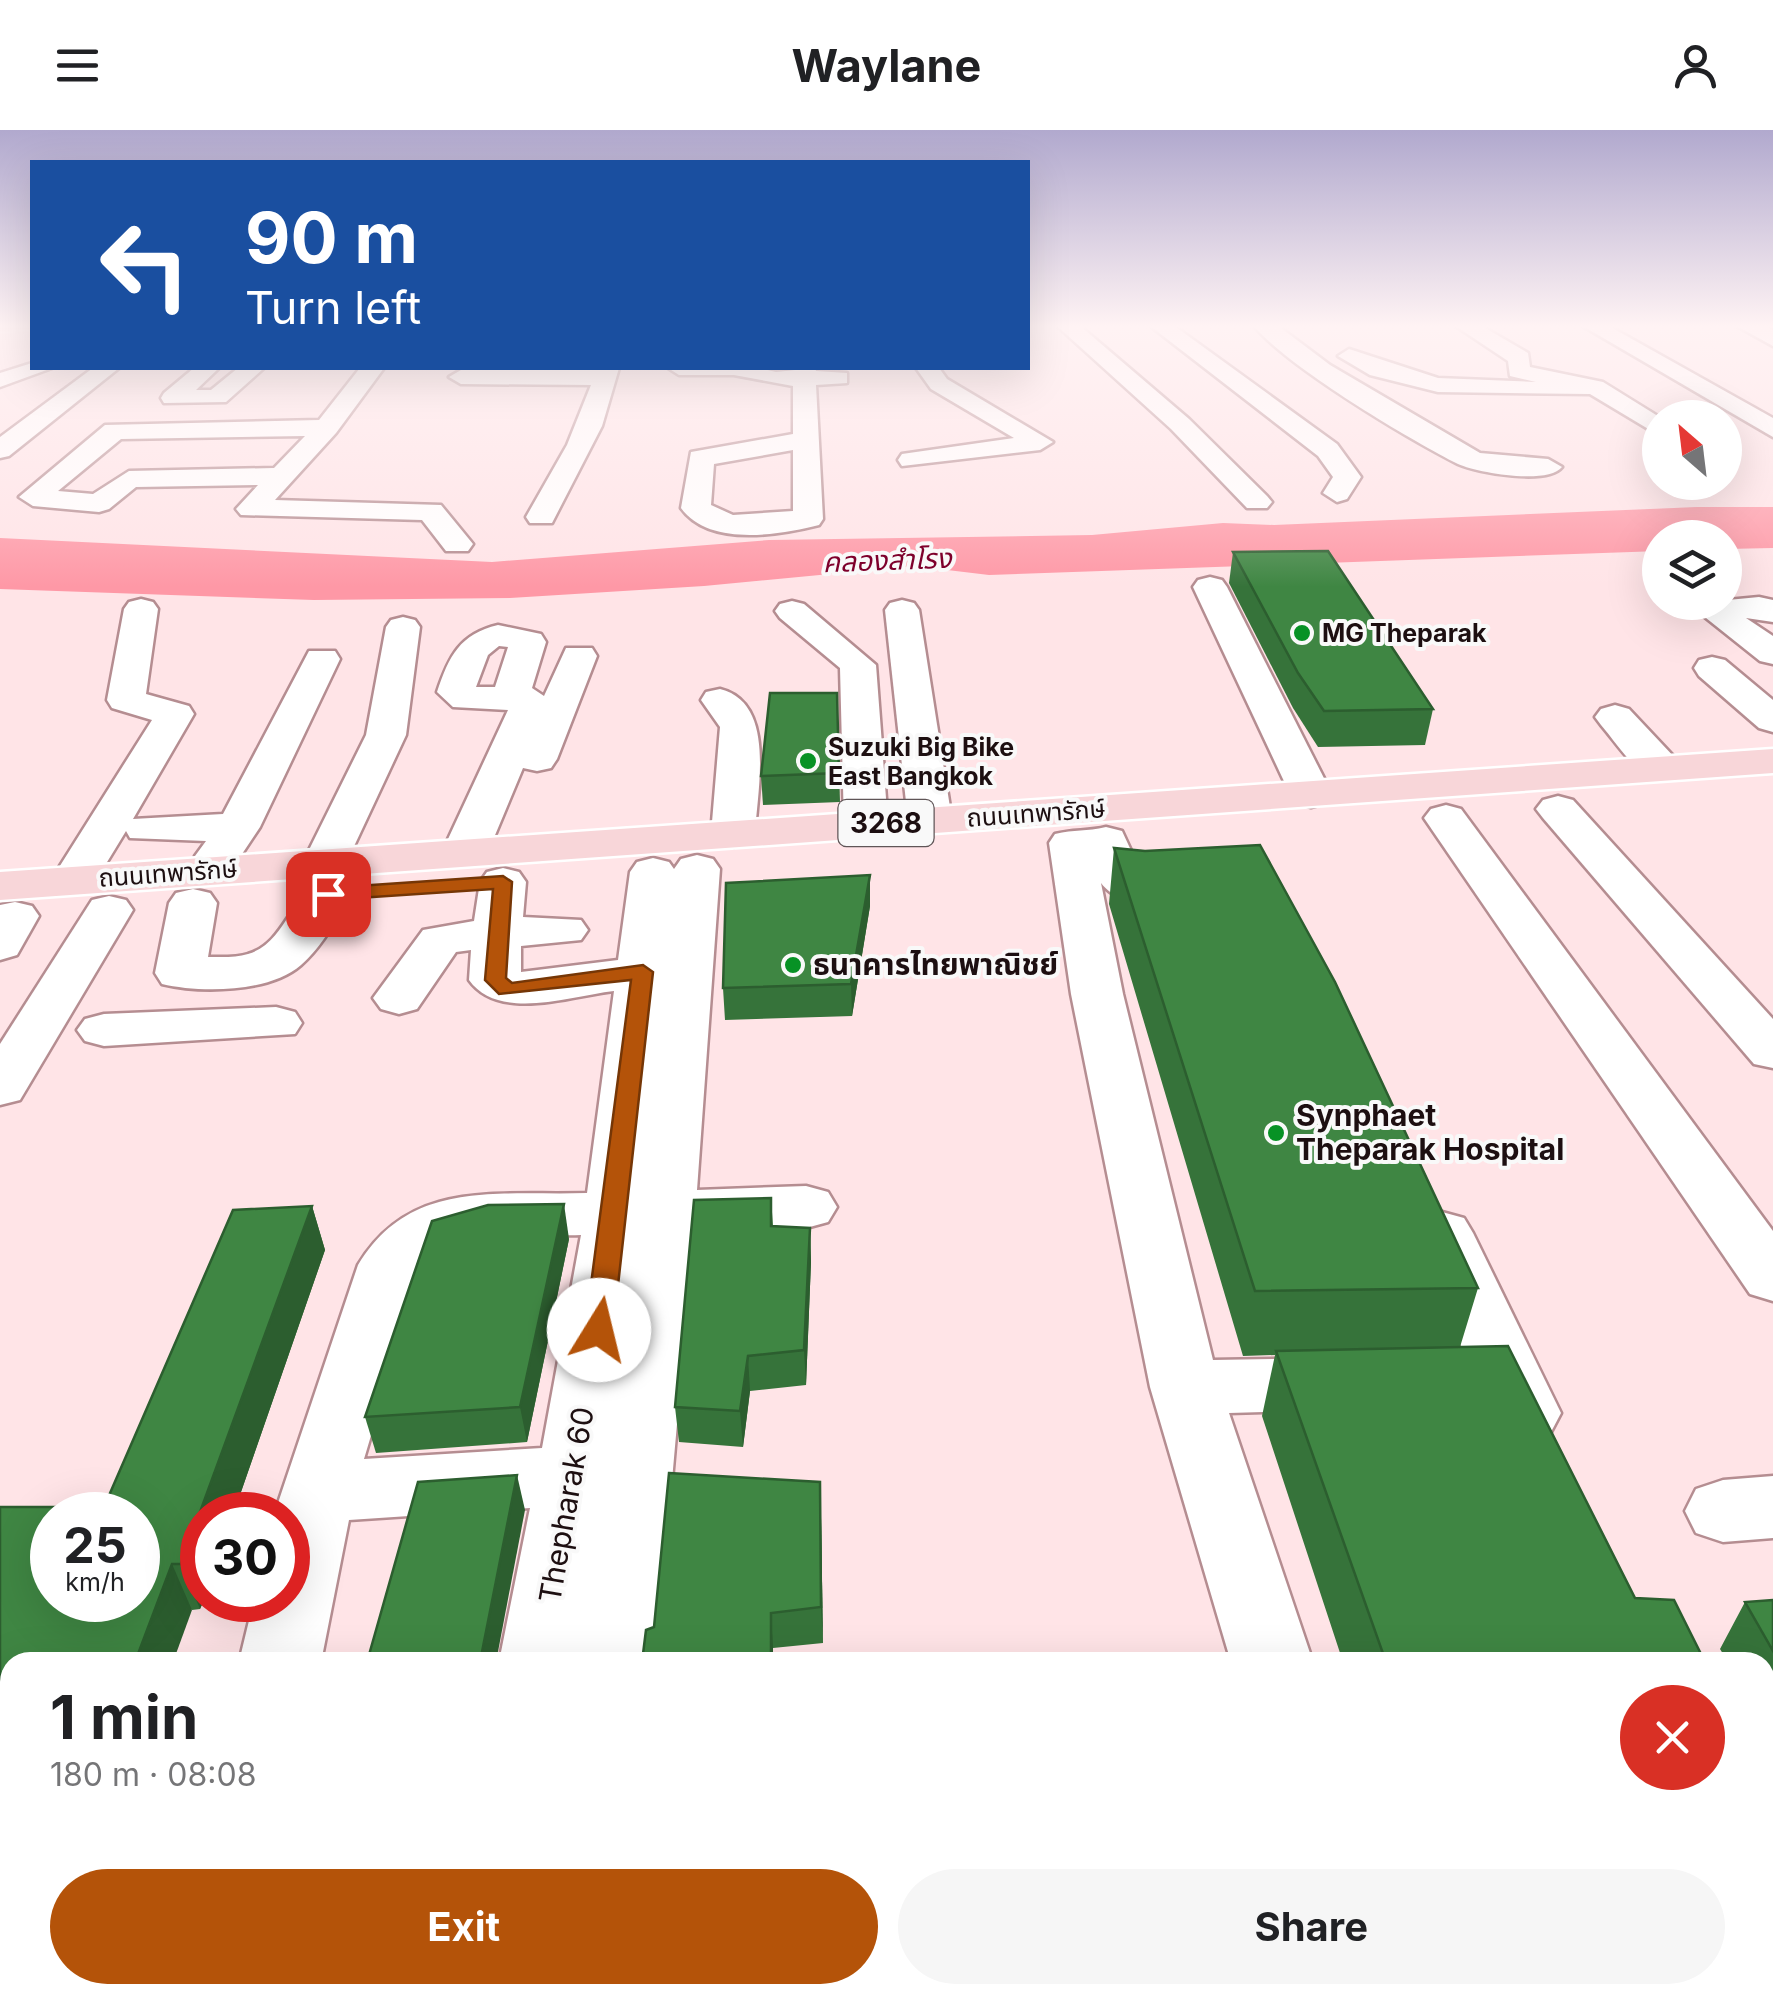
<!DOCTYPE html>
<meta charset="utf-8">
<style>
:root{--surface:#fff;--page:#f6f6f6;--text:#202124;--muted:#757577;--accent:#b45309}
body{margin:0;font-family:Inter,"Noto Sans Thai",sans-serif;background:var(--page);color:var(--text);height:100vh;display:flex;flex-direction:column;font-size:38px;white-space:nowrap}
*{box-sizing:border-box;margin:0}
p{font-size:32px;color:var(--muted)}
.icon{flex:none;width:55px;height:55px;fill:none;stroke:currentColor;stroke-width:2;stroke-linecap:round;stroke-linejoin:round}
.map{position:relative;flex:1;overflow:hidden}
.panel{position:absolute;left:0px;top:1522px;width:1775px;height:352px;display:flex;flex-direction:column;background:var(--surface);border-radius:30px 30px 0 0;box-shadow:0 10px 40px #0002}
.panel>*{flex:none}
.banner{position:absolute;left:30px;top:30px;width:1000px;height:210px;border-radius:0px;box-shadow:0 10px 40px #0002;background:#1a4fa0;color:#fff;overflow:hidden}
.needle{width:65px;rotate:332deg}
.fabs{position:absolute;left:1642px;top:270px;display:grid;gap:20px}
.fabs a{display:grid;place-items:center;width:100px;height:100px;border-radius:50%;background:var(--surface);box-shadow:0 10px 40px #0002;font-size:50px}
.speed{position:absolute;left:30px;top:1362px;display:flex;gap:20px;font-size:50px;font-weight:700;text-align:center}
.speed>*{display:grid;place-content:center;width:130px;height:130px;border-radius:50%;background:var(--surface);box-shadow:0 10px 40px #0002;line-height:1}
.speed small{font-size:25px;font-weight:400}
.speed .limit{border:15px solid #d22;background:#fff;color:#111}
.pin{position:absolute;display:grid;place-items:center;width:85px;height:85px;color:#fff;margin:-42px;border-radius:20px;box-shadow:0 5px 15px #0006}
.me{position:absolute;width:110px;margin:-55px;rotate:9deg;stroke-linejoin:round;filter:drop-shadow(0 0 8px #0008)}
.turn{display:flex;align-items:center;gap:35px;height:210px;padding:0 50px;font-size:45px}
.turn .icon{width:130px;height:130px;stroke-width:2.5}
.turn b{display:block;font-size:70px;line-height:85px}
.round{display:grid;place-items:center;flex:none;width:105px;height:105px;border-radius:52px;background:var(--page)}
.overview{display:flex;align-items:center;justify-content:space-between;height:170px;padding:0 50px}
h1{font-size:60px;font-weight:700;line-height:75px}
.action{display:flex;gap:20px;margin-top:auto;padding:20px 50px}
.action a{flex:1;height:115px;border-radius:60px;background:var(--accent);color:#fff;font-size:40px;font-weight:700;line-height:115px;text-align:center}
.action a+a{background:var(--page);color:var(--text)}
header{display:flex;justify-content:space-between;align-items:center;height:130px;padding:0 50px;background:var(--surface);font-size:45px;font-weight:700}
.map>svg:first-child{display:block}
.water{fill:#fe98a6}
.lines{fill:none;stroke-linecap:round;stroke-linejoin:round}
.minor-casing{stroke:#b58d91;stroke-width:5}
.major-casing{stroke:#fff;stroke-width:5}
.minor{fill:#fff;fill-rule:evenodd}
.major{fill:#f8d6d9;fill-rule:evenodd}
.wall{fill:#36733a}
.shaded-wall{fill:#2c5e2f}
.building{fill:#3f8643;stroke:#2c5e2f;stroke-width:2.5;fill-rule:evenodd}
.route{fill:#b45309;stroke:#753606;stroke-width:2.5}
.poi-dot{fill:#079225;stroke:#f9f9f9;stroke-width:4}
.labels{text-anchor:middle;stroke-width:8;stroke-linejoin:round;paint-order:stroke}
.far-poi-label{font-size:25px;font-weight:bold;fill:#1d0f11;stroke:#f9f9f9;text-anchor:start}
.far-street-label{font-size:25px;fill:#1d0f11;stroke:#f9f9f9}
.far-water-label{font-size:28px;font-style:italic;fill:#7e002c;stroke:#f9f9f9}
.shield{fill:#f9f9f9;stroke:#5f5557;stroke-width:2.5}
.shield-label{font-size:28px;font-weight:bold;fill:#1d0f11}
.poi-label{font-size:30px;font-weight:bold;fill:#1d0f11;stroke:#f9f9f9;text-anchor:start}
.street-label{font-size:30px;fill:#1d0f11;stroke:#f9f9f9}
</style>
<header><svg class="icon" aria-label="menu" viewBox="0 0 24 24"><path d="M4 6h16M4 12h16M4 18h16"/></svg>Waylane<svg class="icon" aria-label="person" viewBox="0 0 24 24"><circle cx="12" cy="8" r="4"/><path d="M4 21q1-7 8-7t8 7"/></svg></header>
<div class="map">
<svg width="1773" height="1874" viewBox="0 0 1773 1874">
<rect width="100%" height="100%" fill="#ffe4e7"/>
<polygon class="water" points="1697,377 1773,377 1773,418 1725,419 1725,408 1660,408 1660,421 989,445 914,436 704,456 510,468 314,470 0,459 0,408 492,432 769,410 1092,405 1223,393 1274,395"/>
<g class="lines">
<g class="minor-casing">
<g id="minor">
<polygon points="1056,195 1079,195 1189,289 1267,366 1272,372 1267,378 1247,378 1171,299"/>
<polygon points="1149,195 1173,195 1337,314 1361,347 1347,369 1337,372 1323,363 1333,347 1318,326"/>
<path d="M1253,195h24l53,40 150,88 68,6 14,8c-14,18 -84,6 -104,-3 -51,-26 -170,-97 -205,-139z"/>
<polygon points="1454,195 1480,195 1528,223 1530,237 1603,252 1661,288 1660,306 1590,264 1438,262 1370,245 1338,226 1349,219 1438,248 1536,252 1510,246 1508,231"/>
<polygon points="1581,195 1607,195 1773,288 1773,307"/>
<polygon points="1735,195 1762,195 1773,200 1773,216"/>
<polygon points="32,233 32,238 52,238 0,257 0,243"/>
<polygon points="93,238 119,238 9,326 0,328 0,307"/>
<polygon points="194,238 219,238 196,260 211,260 238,238 264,238 226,272 164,273 161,268 164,263"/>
<path d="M360,238h24l-48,65 -61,67 166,5 32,39 -5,7h-22l-24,-31 -181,-5 -5,-6 22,-24 -122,2 -27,22 -10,3 -66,-6 -14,-9 86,-72 214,-5zM305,306l-31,32 -145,3 -36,23 -35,-3 63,-52z"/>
<polygon points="596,238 619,238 602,296 552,393 530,393 526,387 567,315 591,255 461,254 449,247 461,240"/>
<path d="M668,238h91l17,4 39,-4 1,3 31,2v10l-31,2 7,134 -4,6c-40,10 -110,22 -138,-17l10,-56 102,-18v-48l-59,-11h-55zM793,320v61l-60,4 -22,-10 3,-41z"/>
<polygon points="916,238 939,238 947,249 1053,312 1040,320 902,336 898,330 902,324 1014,308 931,259"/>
<polygon points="1210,447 1222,450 1227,457 1332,664 1326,673 1311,677 1296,673 1290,664 1193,457 1198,450"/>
<polygon points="1759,467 1773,470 1773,492 1746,488 1773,506 1773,534 1760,531 1701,484 1707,472"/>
<polygon points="141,469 153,472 158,479 146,564 189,576 194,584 133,689 223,684 309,521 335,521 340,529 260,697 234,736 218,740 202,736 195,726 206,711 130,708 126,701 90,760 74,764 58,760 51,750 152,590 112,578 107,570 124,479 129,472"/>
<polygon points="902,470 914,473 919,480 952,690 945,699 930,703 915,699 908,690 885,480 890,473"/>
<polygon points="792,471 804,474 876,535 888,695 882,704 866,708 850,704 844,695 840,538 780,488 775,481 780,474"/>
<polygon points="403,487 415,490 420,497 406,605 342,742 326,746 310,742 303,732 366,605 386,497 391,490"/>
<path d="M498,495l43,9 5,8 -14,46 12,8 22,-48h26l5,8 -40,103 -6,9 -14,3 -14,-3 -35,84 -7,10 -16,4 -16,-4 -7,-10 66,-142 -55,-3 -16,-15c12,-36 23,-58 61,-67zM499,516l9,1 -13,40h-19l12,-32z"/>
<polygon points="1712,527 1725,530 1773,570 1773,602 1759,598 1699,546 1694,538 1699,530"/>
<path d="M720,559c57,14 37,101 35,145l-6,9 -16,4 -16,-4 -6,-9 9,-107 -19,-27 5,-8z"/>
<path d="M1615,575l14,4 48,51 6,9 -6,9c-36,9 -55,-29 -76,-53l-6,-8 6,-8z"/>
<polygon points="1558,666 1573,670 1773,889 1773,938 1754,934 1543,688 1536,679 1543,670"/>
<polygon points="1446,675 1461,679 1773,1101 1773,1171 1750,1164 1424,688 1431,679"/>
<path d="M1106,697l16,4 19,41 45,5 6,10 -6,10c-29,7 -65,12 -85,-14l22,111 90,366 129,-2 25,7 10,19 -10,19 -25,7 -113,3 84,249h-82l-81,-275 -79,-393 -22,-151 6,-9c20,-5 31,-2 51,-7z"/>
<path d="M697,725l16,4 7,10 -23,321 109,-4 22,6 9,15 -9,15 -22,6 -112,3 -38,431h-157l31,-154 -181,12 -28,142h-82l15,-62h34v-85h-14l84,-250c52,-87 140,-69 229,-72l27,-202c-44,5 -115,31 -145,-11l2,-30 -15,2 -39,57 -18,5 -18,-5 -8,-11 50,-68 51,-9 6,-39 7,-10 16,-4 16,4 7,10 -3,35 58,3 7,10 -7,10 -60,6v26l97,-12 12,-88 7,-10 16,-4 16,4 5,7 7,-10zM581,1105l-39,213 -178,11 57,-191c35,-45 108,-31 160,-33z"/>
<path d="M328,750l17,4 7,10c-15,24 -30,53 -51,71 -32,28 -101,28 -139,19l-7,-11 14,-70 7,-10 17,-4 17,4 7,10 -9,54c13,0 28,1 40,-3 39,-11 43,-65 80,-74z"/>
<polygon points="109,766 126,770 133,780 20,970 0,975 0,914 92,770"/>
<polygon points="15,772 32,776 39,786 17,825 0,830 0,775"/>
<polygon points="276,877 295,882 302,893 295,904 104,916 85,911 77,900 85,889 104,884"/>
<polygon points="1442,1082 1464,1088 1473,1103 1561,1283 1551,1302 1526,1310 1501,1302 1491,1283 1411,1103 1420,1088"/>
<polygon points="1773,1346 1773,1408 1723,1412 1696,1403 1685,1381 1696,1359 1723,1350"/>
<polygon points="132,1865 230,1865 227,1874 129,1874"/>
<polygon points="435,1865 630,1865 629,1874 531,1874 532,1870 531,1874 433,1874"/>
<polygon points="1456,1865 1763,1865 1759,1874 1452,1874"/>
</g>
</g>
<g class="major-casing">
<g id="major">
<polygon points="0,195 32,195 32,199 0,201"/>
<polygon points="1773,619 1773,643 0,770 0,742"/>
</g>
</g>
<use href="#minor" class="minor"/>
<use href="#major" class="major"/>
</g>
<g class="wall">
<polygon points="1233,422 1433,579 1425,615 1318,617 1293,578 1229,453"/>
<polygon points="837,563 840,672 763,675 761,646"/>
<polygon points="1114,718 1478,1158 1460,1217 1635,1468 1705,1532 1343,1532 1262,1286 1275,1225 1243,1226 1109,774"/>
<polygon points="870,745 870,776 852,886 725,890 723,858"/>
<polygon points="771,1068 773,1096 810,1098 811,1132 806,1255 750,1261 743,1317 679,1312 675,1277"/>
<polygon points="312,1076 325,1120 233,1385 202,1385 204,1470 200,1479 192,1480 104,1377"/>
<polygon points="569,1109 527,1312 376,1323 365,1287"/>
<polygon points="821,1387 823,1513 773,1518 773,1532 642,1532 654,1497"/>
<polygon points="1773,1470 1773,1617 1765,1602 1765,1532 1728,1532 1720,1519 1745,1472"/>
</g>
<g class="shaded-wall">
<polygon points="870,745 870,776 852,886 851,854"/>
<polygon points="564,1074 569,1109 527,1312 520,1277"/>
<polygon points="312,1076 325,1120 233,1385 202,1385 204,1470 200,1479 181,1434"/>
<polygon points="810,1098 811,1132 806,1255 804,1220"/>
<polygon points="748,1226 750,1261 743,1317 740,1281"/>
<polygon points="517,1345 525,1380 496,1532 480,1532"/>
<polygon points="820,1352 821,1387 823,1513 821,1477"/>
<polygon points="172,1434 192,1480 173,1532 135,1532"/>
<polygon points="771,1483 773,1518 773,1532 771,1532"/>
<polygon points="11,1865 56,1865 53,1874 7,1874"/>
<polygon points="409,1865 429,1865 427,1874 407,1874"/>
<polygon points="743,1865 747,1865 747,1874 742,1874"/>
</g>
<g class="building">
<polygon points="1328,421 1433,579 1324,581 1298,543 1233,422"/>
<polygon points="770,563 837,563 839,643 761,646"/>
<polygon points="1260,715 1335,852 1478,1158 1255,1161 1114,718 1145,721"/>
<polygon points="870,745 851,854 723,858 726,753"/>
<polygon points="771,1068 771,1096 810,1098 804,1220 748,1226 740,1281 675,1277 694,1070"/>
<polygon points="564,1074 520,1277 365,1287 432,1091 488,1075"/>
<path d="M312,1076l-131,358h-9l-37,98h-125l1,333 -4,9h-7v-497h104l129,-297zM52,1385h86v85h-86z"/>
<polygon points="1508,1216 1635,1468 1674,1470 1705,1532 1386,1532 1276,1221"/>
<polygon points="669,1343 820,1352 821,1477 771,1483 771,1532 642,1532 646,1500 654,1497"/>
<polygon points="517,1345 480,1532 367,1532 418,1352"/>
<polygon points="1773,1470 1773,1521 1745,1472"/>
<polygon points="277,1865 409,1865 407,1874 274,1874"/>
<polygon points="613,1865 743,1865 742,1874 612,1874"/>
</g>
<linearGradient id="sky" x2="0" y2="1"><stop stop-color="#b1a9ce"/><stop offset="0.43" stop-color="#fff3f4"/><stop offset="1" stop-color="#fff3f4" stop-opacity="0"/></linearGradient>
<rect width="1773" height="457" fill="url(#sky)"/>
<polygon class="route" points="503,746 512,752 506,848 512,853 643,835 653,842 613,1200 599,1210 585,1200 631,850 499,864 485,850 493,759 328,770 319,764 328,758"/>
<g class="poi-dot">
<circle cx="1302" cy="503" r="10"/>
<circle cx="808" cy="631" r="10"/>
<circle cx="793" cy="835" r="10"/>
<circle cx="1276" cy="1003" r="10"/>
</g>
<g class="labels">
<g class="far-poi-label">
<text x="1322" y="512">MG Theparak</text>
<text x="828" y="626">Suzuki Big Bike<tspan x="828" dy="29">East Bangkok</tspan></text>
</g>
<g class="far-street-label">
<text transform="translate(1036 683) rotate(-4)" y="9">ถนนเทพารักษ์</text>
<text transform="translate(168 743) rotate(-4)" y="9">ถนนเทพารักษ์</text>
</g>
<g class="far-water-label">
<text transform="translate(887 430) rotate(-2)" y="10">คลองสำโรง</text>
</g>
<rect class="shield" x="838.5" y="670" width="95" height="46" rx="8"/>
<g class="shield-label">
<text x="886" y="703">3268</text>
</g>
<g class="poi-label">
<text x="813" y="845">ธนาคารไทยพาณิชย์</text>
<text x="1296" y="996">Synphaet<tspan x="1296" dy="34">Theparak Hospital</tspan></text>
</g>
<g class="street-label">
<text transform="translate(567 1375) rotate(-80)" y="10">Thepharak 60</text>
</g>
</g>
</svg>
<div class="fabs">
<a><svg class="needle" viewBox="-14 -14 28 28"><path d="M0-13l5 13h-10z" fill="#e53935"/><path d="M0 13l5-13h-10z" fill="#757577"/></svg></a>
<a><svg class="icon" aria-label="layers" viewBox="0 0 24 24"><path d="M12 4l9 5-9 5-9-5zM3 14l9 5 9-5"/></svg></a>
</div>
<div class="speed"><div>25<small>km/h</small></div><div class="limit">30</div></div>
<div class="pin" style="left:328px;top:764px;background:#d93025"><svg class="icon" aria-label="arrive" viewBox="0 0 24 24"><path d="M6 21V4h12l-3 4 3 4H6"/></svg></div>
<svg class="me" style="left:599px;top:1200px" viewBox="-20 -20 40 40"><circle r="19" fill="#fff"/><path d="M0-13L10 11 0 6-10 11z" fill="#b45309"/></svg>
<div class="banner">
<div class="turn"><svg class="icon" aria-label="left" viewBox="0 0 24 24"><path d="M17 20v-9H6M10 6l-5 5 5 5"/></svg><div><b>90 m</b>Turn left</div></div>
</div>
<section class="panel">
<div class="overview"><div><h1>1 min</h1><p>180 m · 08:08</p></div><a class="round" style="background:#d93025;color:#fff"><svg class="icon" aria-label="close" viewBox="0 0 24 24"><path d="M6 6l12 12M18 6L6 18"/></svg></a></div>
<div class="action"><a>Exit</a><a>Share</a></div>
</section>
</div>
